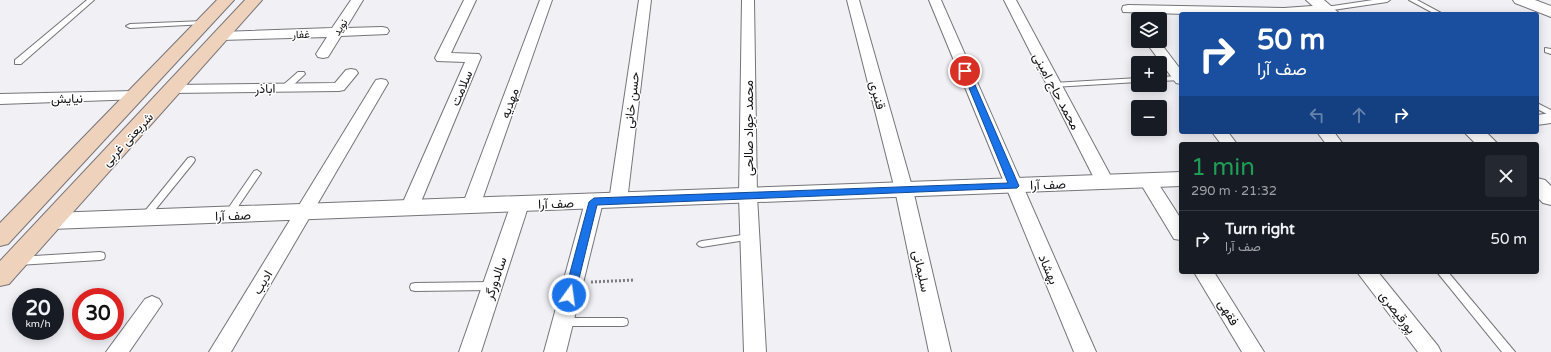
<!DOCTYPE html>
<meta charset="utf-8">
<style>
:root{--surface:#171b24;--page:#242831;--text:#f1f3f6;--muted:#9ea1a6;--line:#363941}
body{margin:0;font-family:"Varela Round",Vazirmatn,sans-serif;background:var(--page);color:var(--text);height:100vh;display:flex;flex-direction:column;font-size:15px;white-space:nowrap}
*{box-sizing:border-box;margin:0}
p{font-size:13px;color:var(--muted)}
.icon{flex:none;width:22px;height:22px;fill:none;stroke:currentColor;stroke-width:2;stroke-linecap:round;stroke-linejoin:round}
.map{position:relative;flex:1;overflow:hidden}
.drawer{position:absolute;left:1179px;top:142px;width:360px;height:132px;display:flex;flex-direction:column;background:var(--surface);border-radius:4px;box-shadow:0 2px 10px #0003}
.drawer>*{flex:none}
.hud{position:absolute;left:1179px;top:12px;width:360px;height:122px;border-radius:4px;box-shadow:0 2px 10px #0003;background:#1a4fa0;color:#fff;overflow:hidden}
.tools{position:absolute;left:1131px;top:12px;display:grid;gap:8px}
.tools a{display:grid;place-items:center;width:36px;height:36px;border-radius:4px;background:var(--surface);box-shadow:0 2px 10px #0003;font-size:20px}
.speed{position:absolute;left:12px;top:288px;display:flex;gap:8px;font-size:20px;font-weight:700;text-align:center}
.speed>*{display:grid;place-content:center;width:52px;height:52px;border-radius:50%;background:var(--surface);box-shadow:0 2px 10px #0003;line-height:1}
.speed small{font-size:10px;font-weight:400}
.speed .limit{border:6px solid #d22;background:#fff;color:#111}
.pin{position:absolute;display:grid;place-items:center;width:34px;height:34px;color:#fff;margin:-17px;border:2px solid #fff;border-radius:50%;box-shadow:0 1px 4px #0007}
.me{position:absolute;width:44px;margin:-22px;rotate:14deg;stroke-linejoin:round;filter:drop-shadow(0 0 3px #0008)}
.turn{display:flex;align-items:center;gap:14px;height:84px;padding:0 12px;font-size:18px}
.turn .icon{width:52px;height:52px;stroke-width:2.5}
.turn b{display:block;font-size:28px;line-height:34px}
.lanes{display:flex;align-items:center;height:38px;padding:0 12px;background:#0003;justify-content:center;gap:20px;direction:ltr}
.lanes .off{opacity:.35}
.round{display:grid;place-items:center;flex:none;width:42px;height:42px;border-radius:4px;background:var(--page)}
.overview{display:flex;align-items:center;justify-content:space-between;height:68px;padding:0 12px}
h1{font-size:24px;font-weight:600;line-height:30px;color:#1e9e55}
ul{padding:0;list-style:none}
li{display:flex;align-items:center;gap:12px;height:56px;padding:0 12px;border-top:1px solid var(--line)}
li div{flex:1}
li b{display:block;font-size:15px}
li em{font-style:normal}
.map>svg:first-child{display:block}
.lines{fill:none;stroke-linecap:round;stroke-linejoin:round}
.service-casing{stroke:#757479;stroke-width:2}
.minor-casing{stroke:#757479;stroke-width:2}
.tertiary-casing{stroke:#757479;stroke-width:2}
.secondary-casing{stroke:#757479;stroke-width:2}
.path{stroke:#7c7b7f;stroke-width:3;stroke-dasharray:2 2;stroke-linecap:butt}
.service{fill:#fff;fill-rule:evenodd}
.minor{fill:#fff;fill-rule:evenodd}
.tertiary{fill:#fff;fill-rule:evenodd}
.secondary{fill:#efd2bc;fill-rule:evenodd}
.route{fill:#1a73e8;stroke:#114b97}
.labels{text-anchor:middle;stroke-width:3;stroke-linejoin:round;paint-order:stroke}
.far-street-label{font-size:11px;fill:#151416;stroke:#fff}
.street-label{font-size:13px;fill:#151416;stroke:#fff}
</style>
<div class="map">
<svg width="1551" height="352" viewBox="0 0 1551 352">
<rect width="100%" height="100%" fill="#f1f0f5"/>
<g class="lines">
<g class="service-casing">
<g id="service">
<polygon points="87,0 94,0 21,64 15,64 15,60"/>
<polygon points="1373,0 1390,0 1387,2 1326,11 1323,9 1326,7"/>
<polygon points="1409,0 1417,0 1443,14 1435,14"/>
<polygon points="204,21 208,23 206,24 130,28 126,26 130,24"/>
<polygon points="1545,48 1551,49 1551,54 1545,52"/>
<polygon points="298,72 304,72 305,74 288,90 282,90 281,88 282,86"/>
<polygon points="1180,76 1181,80 1160,81 1160,77"/>
<polygon points="1138,78 1138,82 1053,87 1049,85 1053,83"/>
<polygon points="1537,103 1551,110 1551,116 1537,109"/>
<polygon points="191,157 194,158 195,160 194,162 147,220 141,220 139,218 141,216 188,158"/>
<polygon points="257,170 261,173 231,217 225,217 223,215 225,213 254,171"/>
<polygon points="749,234 752,235 754,237 752,239 702,247 699,246 697,244 699,242 702,241"/>
<polygon points="100,252 104,253 105,256 104,259 100,260 18,265 14,264 13,261 14,258 18,257"/>
<polygon points="1437,272 1448,272 1515,352 1502,352"/>
<polygon points="492,282 496,283 497,286 496,289 492,290 415,291 411,290 410,287 411,284 415,283"/>
<polygon points="563,318 623,318 627,319 628,322 627,325 623,326 563,326 559,325 558,322 559,319"/>
</g>
</g>
<g class="minor-casing">
<g id="minor">
<polygon points="351,0 363,0 346,28 382,27 387,28 389,31 387,34 341,36 328,57 323,58 318,57 316,54 327,37 221,40 216,39 214,36 216,33 221,32 332,28"/>
<polygon points="464,0 476,0 451,53 479,54 481,57 418,209 415,213 409,215 403,213 400,209 465,62 437,61 435,58"/>
<polygon points="540,0 552,0 480,206 477,210 471,212 465,210 462,206"/>
<polygon points="639,0 651,0 627,201 624,205 618,207 612,205 609,201"/>
<polygon points="742,0 754,0 757,196 766,352 744,352 739,196"/>
<polygon points="847,0 859,0 913,190 951,352 929,352 895,190"/>
<polygon points="929,0 941,0 1096,352 1074,352"/>
<polygon points="1004,0 1016,0 1114,182 1111,186 1105,188 1099,186 1096,182"/>
<polygon points="1128,5 1284,8 1326,5 1331,6 1332,9 1331,12 1311,14 1185,14 1123,12 1122,9 1123,6"/>
<polygon points="1145,41 1159,41 1181,70 1181,84 1176,83"/>
<polygon points="351,69 356,70 358,73 344,90 339,91 172,93 167,92 165,89 167,86 172,85 335,83 346,70"/>
<polygon points="381,79 386,80 388,83 231,352 209,352 374,83 376,80"/>
<polygon points="135,91 140,93 143,96 140,99 0,104 0,94"/>
<polygon points="1551,113 1551,123 1537,125 1537,115"/>
<polygon points="1212,132 1228,132 1237,144 1221,144"/>
<polygon points="1317,132 1334,132 1343,144 1326,144"/>
<polygon points="1148,175 1154,177 1181,219 1181,240 1174,239 1139,181 1142,177"/>
<polygon points="594,196 600,198 603,202 566,352 544,352 585,202 588,198"/>
<polygon points="520,198 526,200 529,204 481,352 459,352 511,204 514,200"/>
<polygon points="1194,272 1214,272 1264,352 1242,352"/>
<polygon points="1357,272 1378,272 1438,346 1441,352 1418,352"/>
<polygon points="152,296 159,299 162,304 129,352 106,352 145,299"/>
</g>
</g>
<g class="tertiary-casing">
<g id="tertiary">
<polygon points="1306,0 1324,0 1340,14 1322,14"/>
<polygon points="1513,0 1535,0 1551,6 1551,17 1515,3"/>
<polygon points="1464,132 1486,132 1498,144 1476,144"/>
<polygon points="1181,172 1181,186 51,229 43,226 40,221 43,216 51,213"/>
<polygon points="1537,178 1545,180 1551,186 1551,205 1543,203 1537,197"/>
</g>
</g>
<g class="secondary-casing">
<g id="secondary">
<polygon points="217,0 234,0 8,244 0,246 0,223"/>
<polygon points="245,0 262,0 9,284 0,286 0,261"/>
</g>
</g>
<polyline class="path" points="591,282 635,280"/>
<use href="#service" class="service"/>
<use href="#minor" class="minor"/>
<use href="#tertiary" class="tertiary"/>
<use href="#secondary" class="secondary"/>
</g>
<polygon class="route" points="965,69 969,71 1019,186 1017,188 597,205 575,295 573,298 566,298 564,295 589,202 594,198 1008,183 962,71"/>
<g class="labels">
<g class="far-street-label">
<text transform="translate(340 27) rotate(-57)" y="4">نوید</text>
<text transform="translate(301 34) rotate(-2)" y="4">غفار</text>
</g>
<g class="street-label">
<text transform="translate(265 88) rotate(-1)" y="5">اباذر</text>
<text transform="translate(461 88) rotate(-67)" y="5">سلامت</text>
<text transform="translate(1057 91) rotate(62)" y="5">محمد حاج امینی</text>
<text transform="translate(878 95) rotate(75)" y="5">قنبری</text>
<text transform="translate(67 98) rotate(-1)" y="5">نیایش</text>
<text transform="translate(631 100) rotate(-83)" y="5">حسن خانی</text>
<text transform="translate(509 103) rotate(-70)" y="5">مهدیه</text>
<text transform="translate(748 128) rotate(-90)" y="5">محمد جواد صالحی</text>
<text transform="translate(127 139) rotate(-47)" y="5">شریعتی غربی</text>
<text transform="translate(1048 184) rotate(-2)" y="5">صف آرا</text>
<text transform="translate(556 203) rotate(-2)" y="5">صف آرا</text>
<text transform="translate(233 215) rotate(-2)" y="5">صف آرا</text>
<text transform="translate(1049 269) rotate(67)" y="5">بهشاد</text>
<text transform="translate(922 271) rotate(77)" y="5">سلیمانی</text>
<text transform="translate(495 278) rotate(-71)" y="5">سالدورگر</text>
<text transform="translate(262 282) rotate(-59)" y="5">ادیب</text>
<text transform="translate(1229 312) rotate(59)" y="5">فقهی</text>
<text transform="translate(1398 312) rotate(52)" y="5">پورقیصری</text>
</g>
</g>
</svg>
<div class="tools">
<a><svg class="icon" aria-label="layers" viewBox="0 0 24 24"><path d="M12 4l9 5-9 5-9-5zM3 14l9 5 9-5"/></svg></a>
<a>+</a>
<a>−</a>
</div>
<div class="speed"><div>20<small>km/h</small></div><div class="limit">30</div></div>
<div class="pin" style="left:965px;top:71px;background:#d93025"><svg class="icon" aria-label="arrive" viewBox="0 0 24 24"><path d="M6 21V4h12l-3 4 3 4H6"/></svg></div>
<svg class="me" style="left:569px;top:295px" viewBox="-20 -20 40 40"><circle r="17" fill="#1a73e8" stroke="#fff" stroke-width="3"/><path d="M0-11L8 9 0 5-8 9z" fill="#fff"/></svg>
<div class="hud">
<div class="turn"><svg class="icon" aria-label="right" viewBox="0 0 24 24"><path d="M7 20v-9h11M14 6l5 5-5 5"/></svg><div><b>50 m</b>صف آرا</div></div>
<div class="lanes"><svg class="icon off" aria-label="left" viewBox="0 0 24 24"><path d="M17 20v-9H6M10 6l-5 5 5 5"/></svg><svg class="icon off" aria-label="ahead" viewBox="0 0 24 24"><path d="M12 20V5M6 11l6-6 6 6"/></svg><svg class="icon" aria-label="right" viewBox="0 0 24 24"><path d="M7 20v-9h11M14 6l5 5-5 5"/></svg></div>
</div>
<section class="drawer">
<div class="overview"><div><h1>1 min</h1><p>290 m · 21:32</p></div><a class="round"><svg class="icon" aria-label="close" viewBox="0 0 24 24"><path d="M6 6l12 12M18 6L6 18"/></svg></a></div>
<ul>
<li><svg class="icon" aria-label="right" viewBox="0 0 24 24"><path d="M7 20v-9h11M14 6l5 5-5 5"/></svg><div><b>Turn right</b><p>صف آرا</p></div><em>50 m</em></li>
</ul>
</section>
</div>
